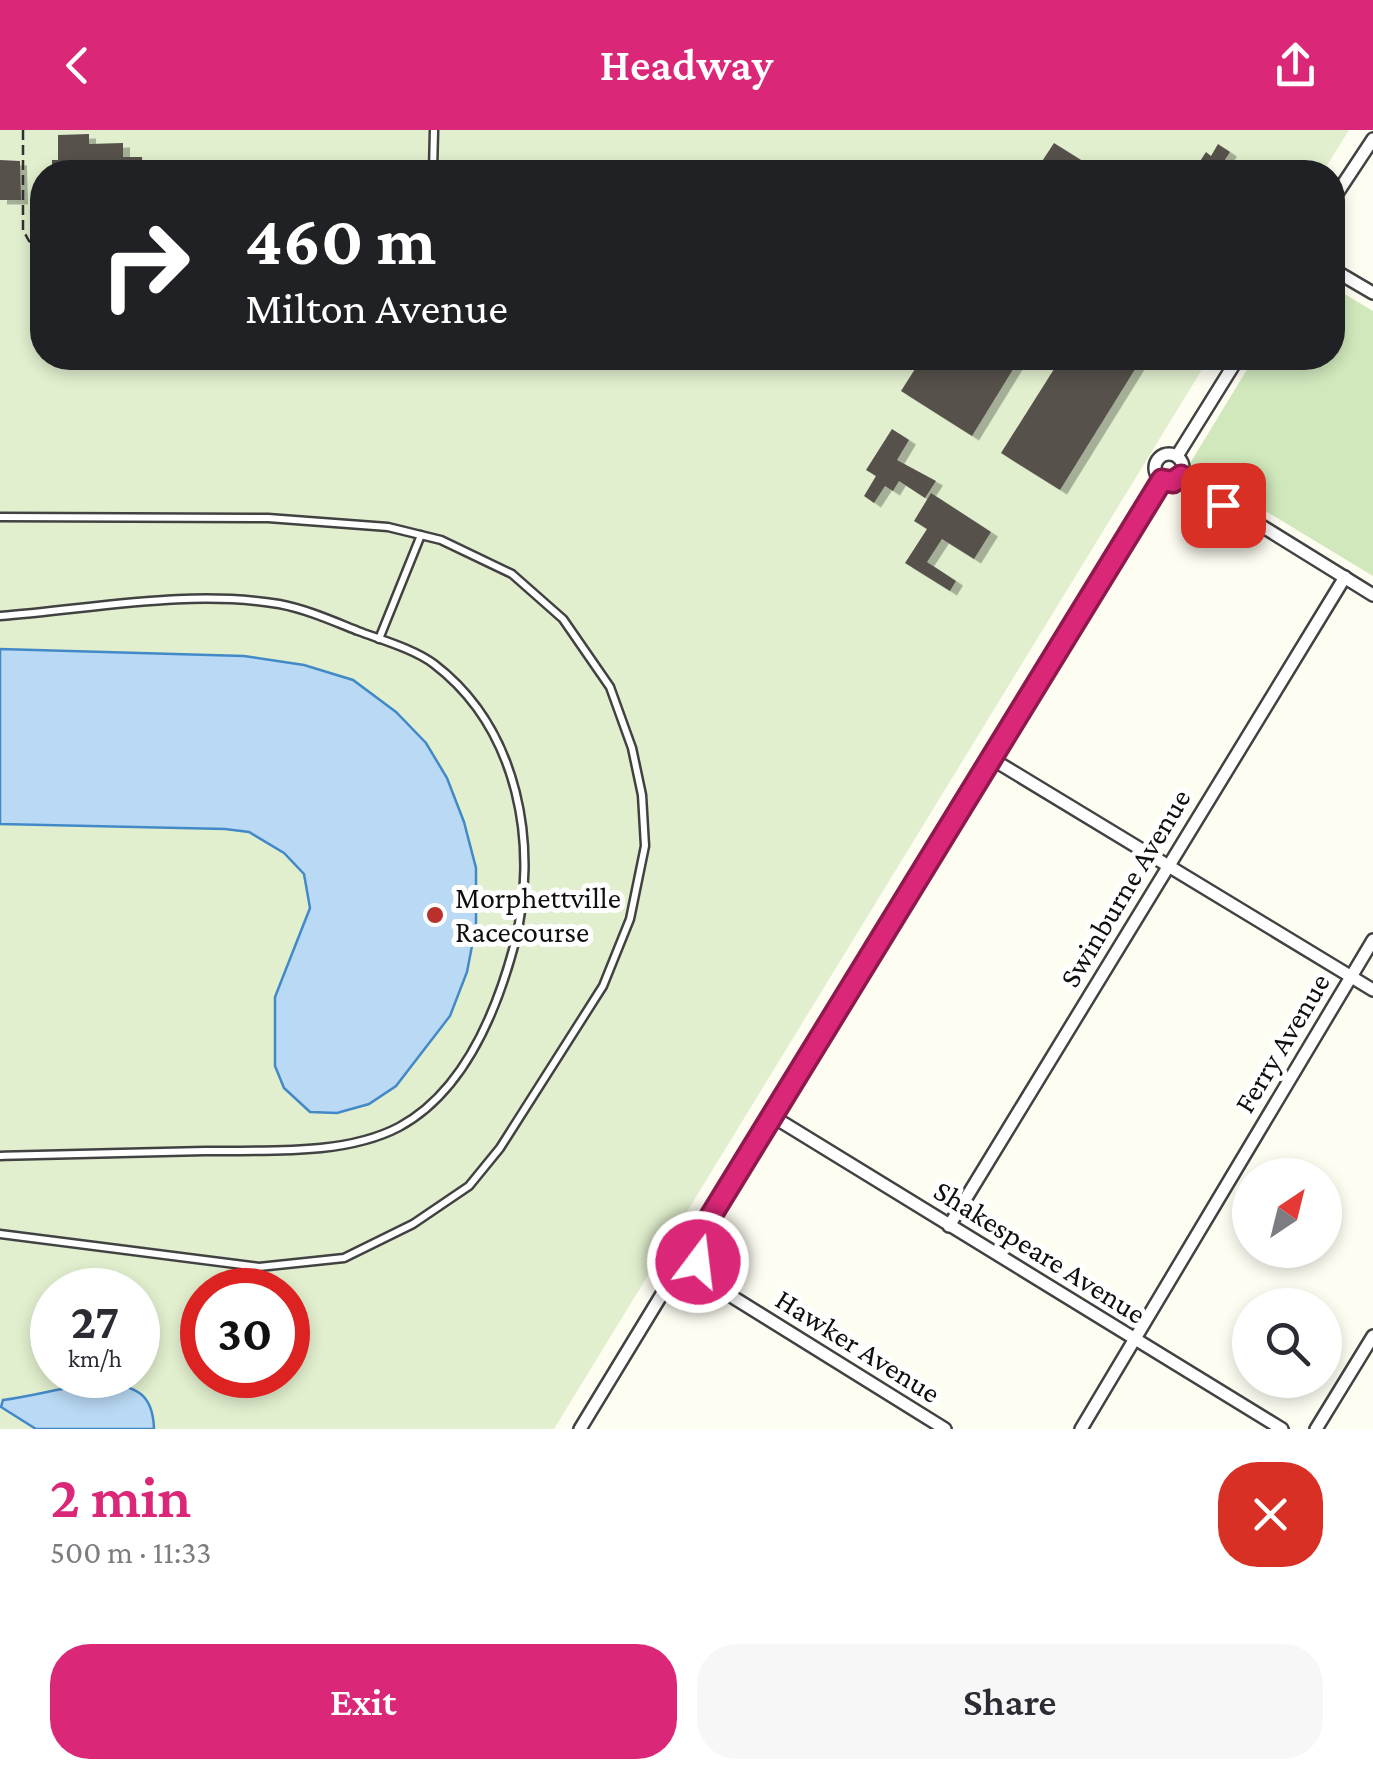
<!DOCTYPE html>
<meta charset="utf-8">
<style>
:root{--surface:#fff;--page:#f7f7f7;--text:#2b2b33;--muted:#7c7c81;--accent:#db2777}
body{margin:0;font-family:"Crimson Pro",serif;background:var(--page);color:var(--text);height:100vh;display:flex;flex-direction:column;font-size:38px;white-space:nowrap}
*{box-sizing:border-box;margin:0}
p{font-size:32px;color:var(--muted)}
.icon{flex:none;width:55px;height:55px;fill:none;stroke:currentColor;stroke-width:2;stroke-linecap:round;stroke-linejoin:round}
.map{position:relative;height:1299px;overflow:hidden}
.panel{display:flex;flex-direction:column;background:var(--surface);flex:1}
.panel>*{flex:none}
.guide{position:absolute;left:30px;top:30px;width:1315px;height:210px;border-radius:40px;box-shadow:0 5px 15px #0003;background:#202124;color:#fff;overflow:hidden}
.needle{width:65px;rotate:35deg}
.tools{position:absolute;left:1232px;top:1028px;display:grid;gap:20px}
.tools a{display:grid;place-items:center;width:110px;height:110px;border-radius:50%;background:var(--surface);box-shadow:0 5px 15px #0003;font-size:50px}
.speed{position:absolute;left:30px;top:1138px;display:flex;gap:20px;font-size:50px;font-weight:700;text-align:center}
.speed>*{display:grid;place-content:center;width:130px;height:130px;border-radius:50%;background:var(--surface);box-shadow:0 5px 15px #0003;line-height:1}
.speed small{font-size:25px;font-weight:400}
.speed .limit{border:15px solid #d22;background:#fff;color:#111}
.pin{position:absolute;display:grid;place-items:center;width:85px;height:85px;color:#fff;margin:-42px;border-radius:20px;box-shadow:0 5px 15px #0006}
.me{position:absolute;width:110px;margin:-55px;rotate:15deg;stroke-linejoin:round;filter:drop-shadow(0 0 8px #0008)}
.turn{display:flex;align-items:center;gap:35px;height:210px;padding:0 50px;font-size:45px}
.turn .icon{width:130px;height:130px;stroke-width:2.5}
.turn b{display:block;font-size:70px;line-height:85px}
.round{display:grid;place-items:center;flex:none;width:105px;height:105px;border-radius:40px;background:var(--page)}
.head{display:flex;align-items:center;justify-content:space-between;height:170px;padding:0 50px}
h1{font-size:60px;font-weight:600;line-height:75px;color:var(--accent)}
.button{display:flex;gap:20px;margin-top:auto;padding:20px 50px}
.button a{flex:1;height:115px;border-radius:40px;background:var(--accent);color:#fff;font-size:40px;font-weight:600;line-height:115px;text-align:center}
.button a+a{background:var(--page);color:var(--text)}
header{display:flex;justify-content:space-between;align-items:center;height:130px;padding:0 50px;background:var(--accent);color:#fff;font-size:45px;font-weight:600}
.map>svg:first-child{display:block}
.green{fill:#d0e8bc}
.pitch{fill:#e1efce;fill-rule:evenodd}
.water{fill:#b9d9f4;stroke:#4389c7;stroke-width:2.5}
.building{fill:#57514c;filter:url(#shadow)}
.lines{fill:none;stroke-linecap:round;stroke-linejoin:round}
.lane-casing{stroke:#424242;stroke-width:11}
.street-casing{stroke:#424242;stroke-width:16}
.path{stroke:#313131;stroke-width:2.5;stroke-dasharray:10 5;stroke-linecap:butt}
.lane{stroke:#fff;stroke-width:6}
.street{stroke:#fff;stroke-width:11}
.route-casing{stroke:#8e194d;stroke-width:25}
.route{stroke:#db2777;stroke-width:18}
.poi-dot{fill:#ba302d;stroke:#fff;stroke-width:4}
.labels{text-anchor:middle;stroke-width:10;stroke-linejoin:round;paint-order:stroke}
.street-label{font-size:30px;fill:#0f0f0f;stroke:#fff}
.poi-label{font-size:30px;fill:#0f0f0f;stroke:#fff;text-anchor:start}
</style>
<header><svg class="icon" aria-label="back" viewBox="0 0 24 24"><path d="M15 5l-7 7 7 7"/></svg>Headway<svg class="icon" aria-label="share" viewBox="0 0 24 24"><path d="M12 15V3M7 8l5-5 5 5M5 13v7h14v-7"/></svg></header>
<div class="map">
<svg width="1373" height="1299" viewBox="0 0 1373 1299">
<defs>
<filter id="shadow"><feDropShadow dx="7" dy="4.5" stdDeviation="0" flood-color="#0004"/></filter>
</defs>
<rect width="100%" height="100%" fill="#fefdf2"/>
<polygon class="green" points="1333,157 1373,181 1373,446 1189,335 1254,228 1332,228"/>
<path class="pitch" d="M0,0h1349l-26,42h-1281v186h1167l-655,1071h-554zM52,1160h86v85h-86zM202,1160h86v85h-86z"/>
<g class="water">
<polygon points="0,519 244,526 304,535 353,550 396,582 426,613 447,648 464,692 476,738 476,795 467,842 450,886 396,956 369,974 337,983 310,982 284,958 275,936 275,867 310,778 304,744 284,723 249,702 225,699 0,694"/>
<path d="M110,1253c30,5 43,14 44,46h-118l-35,-22 2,-7c37,-5 70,-16 107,-17z"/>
</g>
<g class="building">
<polygon points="89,4 89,14 123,13 123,27 142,27 143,42 52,42 52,30 58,30 58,5"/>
<polygon points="1054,13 1100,42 1035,42"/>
<polygon points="1218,14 1230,22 1217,42 1193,42 1206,22 1211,26"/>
<polygon points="0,30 20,31 21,70 0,70"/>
<polygon points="922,228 1020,228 972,306 901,261"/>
<polygon points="1061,228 1142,228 1060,360 1001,323"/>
<polygon points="892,299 909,310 897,330 936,351 925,368 899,351 893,361 885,356 874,373 864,366 876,346 866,340"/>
<polygon points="931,363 991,402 974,429 942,409 927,432 956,451 950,461 905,433 927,399 914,391"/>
</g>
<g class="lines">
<g class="lane-casing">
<g id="lane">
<polyline points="433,42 434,0"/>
<polyline points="0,387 268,388 388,397 441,410 512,444 563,489 610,557 632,618 642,665 645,716 630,789 603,856 500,1018 469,1056 413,1094 344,1128 259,1137 0,1104"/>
<path d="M0,486c92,-7 187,-27 279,-12 27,5 54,17 79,27 24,9 56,18 76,33 85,65 106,183 80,282 -18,67 -50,146 -115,181 -55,29 -134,23 -194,24 -69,2 -137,3 -205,5"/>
<polyline points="379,509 421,405"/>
</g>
</g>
<g class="street-casing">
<g id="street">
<polyline points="1332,71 1373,9"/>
<polyline points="1332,139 1373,163"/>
<circle cx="1169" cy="338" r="14"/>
<polyline points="1177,326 1238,228"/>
<polyline points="1181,346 1373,465"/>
<polyline points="992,629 1373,860"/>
<polyline points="772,986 1282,1299"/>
<polyline points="949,1096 1345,447"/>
<circle cx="682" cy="1133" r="15"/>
<polyline points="690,1120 1162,350"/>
<polyline points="694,1143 945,1299"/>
<polyline points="580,1299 673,1146"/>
<polyline points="1081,1299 1373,810"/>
<polyline points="1316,1299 1373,1206"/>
</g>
</g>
<polyline class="path" points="23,0 23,100 29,111 42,117"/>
<use href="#lane" class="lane"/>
<use href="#street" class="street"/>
</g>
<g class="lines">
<g class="route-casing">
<polyline id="route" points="698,1132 690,1120 1162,350 1173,352 1181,346 1223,375"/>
</g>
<use href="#route" class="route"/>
</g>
<circle class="poi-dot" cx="435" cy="785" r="10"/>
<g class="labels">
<g class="street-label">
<text transform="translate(1125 758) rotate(-59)" y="10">Swinburne Avenue</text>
<text transform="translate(1282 913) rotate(-59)" y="10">Ferry Avenue</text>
<text transform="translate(1040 1122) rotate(32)" y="10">Shakespeare Avenue</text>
<text transform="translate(858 1216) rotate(32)" y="10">Hawker Avenue</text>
</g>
<g class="poi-label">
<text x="455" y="778">Morphettville<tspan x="455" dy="34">Racecourse</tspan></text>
</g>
</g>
</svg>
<div class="tools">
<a><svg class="needle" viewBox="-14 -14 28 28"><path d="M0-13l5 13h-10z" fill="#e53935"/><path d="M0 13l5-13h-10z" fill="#7c7c81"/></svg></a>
<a><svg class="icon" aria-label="search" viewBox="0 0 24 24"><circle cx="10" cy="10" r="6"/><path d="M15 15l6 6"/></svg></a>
</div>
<div class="speed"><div>27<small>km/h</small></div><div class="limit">30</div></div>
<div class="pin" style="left:1223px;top:375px;background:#d93025"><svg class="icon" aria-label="arrive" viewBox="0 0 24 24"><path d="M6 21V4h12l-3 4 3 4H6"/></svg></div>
<svg class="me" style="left:698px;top:1132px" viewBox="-20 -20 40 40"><circle r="17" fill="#db2777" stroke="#fff" stroke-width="3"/><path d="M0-11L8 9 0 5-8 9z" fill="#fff"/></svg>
<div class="guide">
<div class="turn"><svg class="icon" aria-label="right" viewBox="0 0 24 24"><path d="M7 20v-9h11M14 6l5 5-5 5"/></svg><div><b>460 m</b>Milton Avenue</div></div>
</div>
</div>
<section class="panel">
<div class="head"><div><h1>2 min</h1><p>500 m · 11:33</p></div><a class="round" style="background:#d93025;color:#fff"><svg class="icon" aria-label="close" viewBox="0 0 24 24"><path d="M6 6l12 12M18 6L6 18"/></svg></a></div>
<div class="button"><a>Exit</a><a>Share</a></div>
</section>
